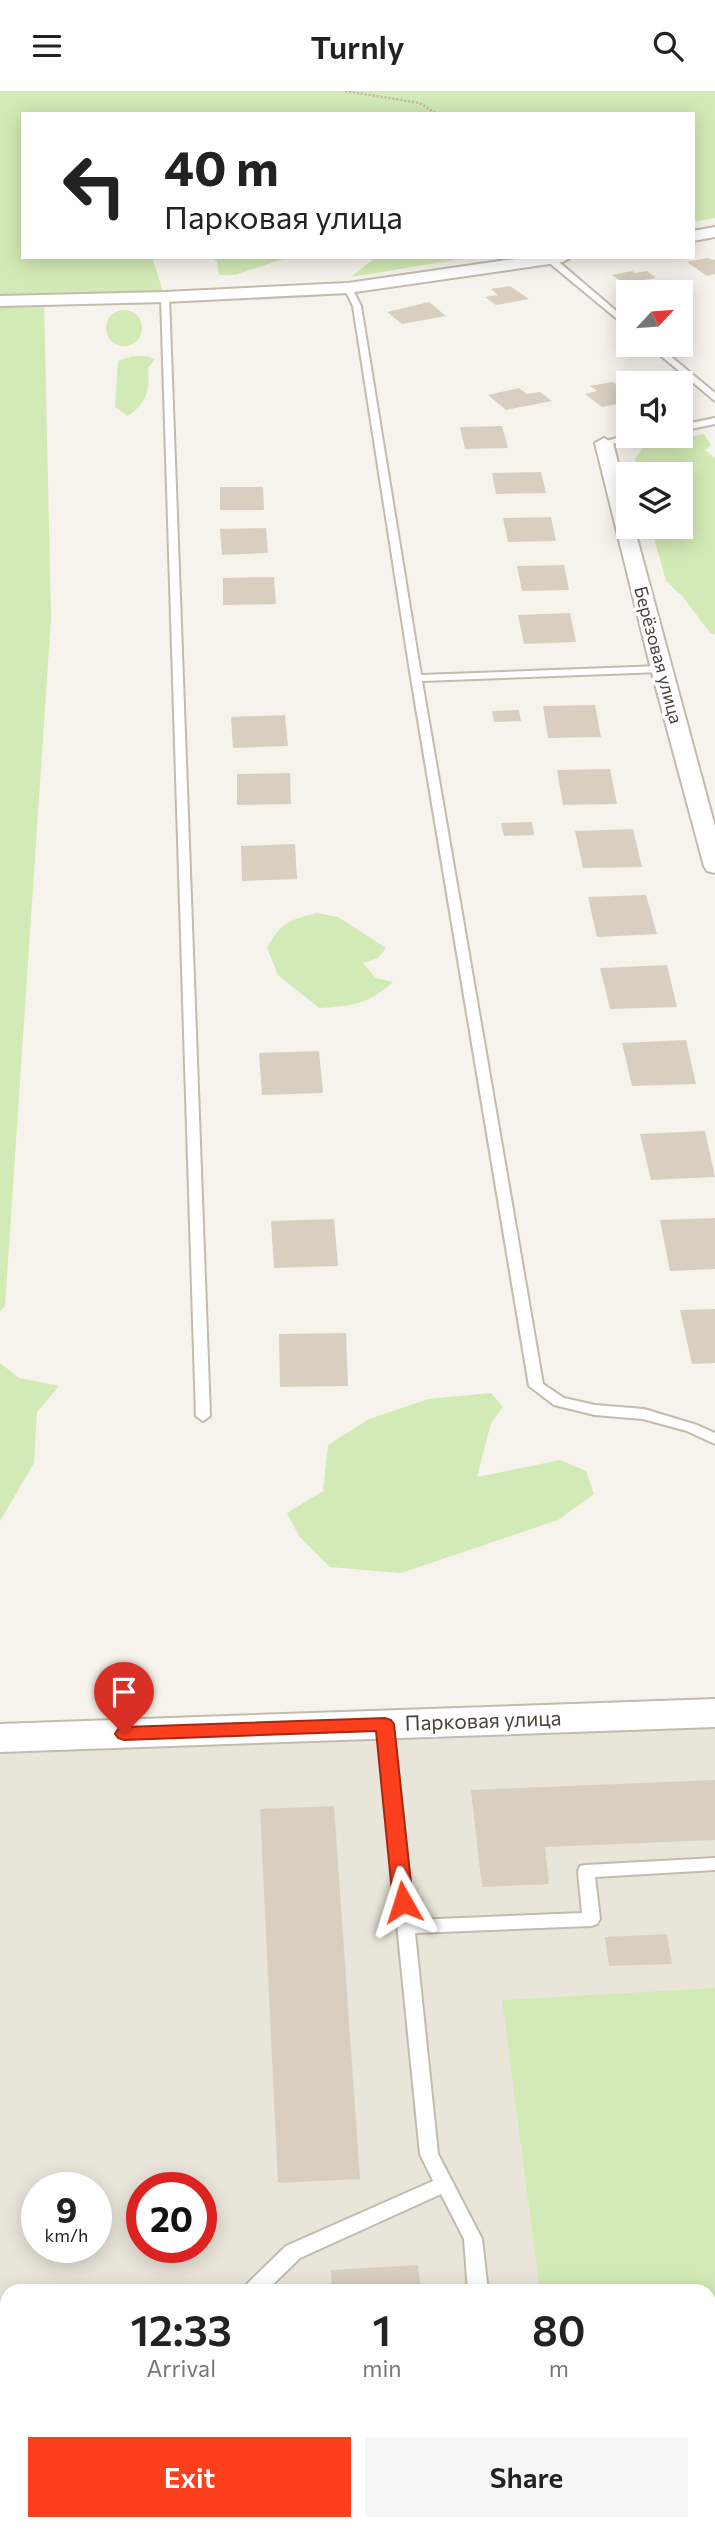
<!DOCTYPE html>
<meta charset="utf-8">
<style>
:root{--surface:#fff;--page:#f6f6f6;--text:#222;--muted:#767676;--accent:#fc3f1d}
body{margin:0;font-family:Commissioner,sans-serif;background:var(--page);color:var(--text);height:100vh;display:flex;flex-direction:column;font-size:26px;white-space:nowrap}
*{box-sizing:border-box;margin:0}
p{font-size:23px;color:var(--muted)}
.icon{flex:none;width:38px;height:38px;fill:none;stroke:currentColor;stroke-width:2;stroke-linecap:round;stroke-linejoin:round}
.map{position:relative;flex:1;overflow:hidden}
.panel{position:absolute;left:0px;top:2193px;width:716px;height:247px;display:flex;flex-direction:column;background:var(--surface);border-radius:21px 21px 0 0;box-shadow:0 4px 18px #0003}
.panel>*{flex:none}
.guide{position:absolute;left:21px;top:21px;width:674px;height:147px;border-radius:0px;box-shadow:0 4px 18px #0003;background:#fff;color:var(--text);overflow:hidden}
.needle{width:46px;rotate:64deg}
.tools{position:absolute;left:616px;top:189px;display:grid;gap:14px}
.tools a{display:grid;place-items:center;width:77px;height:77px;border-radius:0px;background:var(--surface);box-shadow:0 4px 18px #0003;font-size:35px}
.speed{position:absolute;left:21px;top:2081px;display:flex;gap:14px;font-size:35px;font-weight:700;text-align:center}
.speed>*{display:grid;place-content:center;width:91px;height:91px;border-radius:50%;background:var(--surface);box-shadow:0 4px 18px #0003;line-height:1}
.speed small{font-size:18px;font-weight:400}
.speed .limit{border:10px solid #d22;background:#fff;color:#111}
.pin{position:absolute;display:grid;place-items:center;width:60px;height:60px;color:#fff;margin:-72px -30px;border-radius:50% 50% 50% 0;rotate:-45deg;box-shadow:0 0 7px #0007}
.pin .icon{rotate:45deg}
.me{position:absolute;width:77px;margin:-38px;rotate:354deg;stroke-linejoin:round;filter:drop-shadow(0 0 5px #0008)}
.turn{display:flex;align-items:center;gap:24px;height:147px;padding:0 28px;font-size:32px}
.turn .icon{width:91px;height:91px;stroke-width:2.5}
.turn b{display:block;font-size:49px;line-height:60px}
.eta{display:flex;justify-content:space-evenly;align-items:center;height:119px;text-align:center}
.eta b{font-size:42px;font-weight:600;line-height:49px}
.cta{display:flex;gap:14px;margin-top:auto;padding:14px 28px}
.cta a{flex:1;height:80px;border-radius:0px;background:var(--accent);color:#fff;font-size:28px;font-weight:600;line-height:80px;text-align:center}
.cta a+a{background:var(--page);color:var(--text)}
header{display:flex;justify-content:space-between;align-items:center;height:91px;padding:0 28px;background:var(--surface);font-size:32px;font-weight:600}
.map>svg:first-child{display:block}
.residential{fill:#eae5da;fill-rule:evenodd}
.green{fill:#d2eab5}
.building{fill:#d8cfc1}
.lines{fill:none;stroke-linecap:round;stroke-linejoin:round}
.service-casing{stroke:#c2bbae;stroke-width:4}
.minor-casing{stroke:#c2bbae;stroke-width:4}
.tertiary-casing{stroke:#c2bbae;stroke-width:4}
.path-far1{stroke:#c4b79f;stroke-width:2.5;stroke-dasharray:2 2;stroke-linecap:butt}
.path{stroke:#c4b79f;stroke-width:5;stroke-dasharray:4.5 4.5;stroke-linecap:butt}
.service{fill:#fff;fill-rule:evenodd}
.minor{fill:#fff;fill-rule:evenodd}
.tertiary{fill:#fff;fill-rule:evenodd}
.route{fill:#fc3f1d;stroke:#a42913;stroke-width:2}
.labels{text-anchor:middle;stroke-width:7;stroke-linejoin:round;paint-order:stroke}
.far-street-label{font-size:18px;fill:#4b4439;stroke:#fff}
.street-label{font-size:21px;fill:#4b4439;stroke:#fff}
</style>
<header><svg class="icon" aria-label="menu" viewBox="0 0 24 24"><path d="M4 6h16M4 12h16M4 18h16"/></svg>Turnly<svg class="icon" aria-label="search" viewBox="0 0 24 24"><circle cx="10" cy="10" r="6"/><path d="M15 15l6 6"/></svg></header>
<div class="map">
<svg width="715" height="2439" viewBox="0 0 715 2439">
<rect width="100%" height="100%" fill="#f6f3ec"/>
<path class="residential" d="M715,1622v817h-715v-792zM37,2096h59v60h-59zM142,2096h59v60h-59zM7,2200h702v232h-702z"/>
<g class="green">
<polygon points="0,0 715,0 715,127 693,131 693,23 23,23 23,166 152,166 165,206 44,209 51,527 5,1215 0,1220"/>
<polygon points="212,166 289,166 235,184 219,184 217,171"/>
<polygon points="376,166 472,166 351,186"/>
<circle cx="124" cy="237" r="18"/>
<path d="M133,265h14l8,3 -7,9c2,21 -1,35 -20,48l-13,-9 3,-46z"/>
<polygon points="704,343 711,354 705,359 715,367 715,543 711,543 683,506 666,490 651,436 681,436 681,383 637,383 635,368 645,354"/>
<path d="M317,822l21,4 48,31 -8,10 -15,5 13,15 17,4c-26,23 -41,24 -74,26l-41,-33 -11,-27c14,-26 23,-28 50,-35z"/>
<polygon points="0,1272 19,1287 59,1295 37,1321 34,1372 0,1430"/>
<polygon points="491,1302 503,1316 491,1332 477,1386 560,1369 586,1380 594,1403 558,1429 401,1482 330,1476 299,1445 287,1422 323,1400 328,1354 369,1328 428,1308"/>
<polygon points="715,1897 715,2399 709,2399 709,2200 540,2200 502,1909"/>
</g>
<g class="building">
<polygon points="707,167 715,169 715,183 707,185 687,171"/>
<polygon points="632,180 635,182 647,180 656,187 644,189 650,193 630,197 612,184"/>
<polygon points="510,195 529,208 496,214 485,206 498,204 491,198"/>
<polygon points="429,211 446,225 402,233 387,221"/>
<polygon points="612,291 628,299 628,311 602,316 585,303 597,300 590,295"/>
<polygon points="519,297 527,303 540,301 552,310 506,319 488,304"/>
<polygon points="502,335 508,357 465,358 460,336"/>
<polygon points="541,381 546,402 496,403 492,382"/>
<polygon points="220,396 263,396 264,419 220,419"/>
<polygon points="551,426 556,450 508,451 503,427"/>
<polygon points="266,437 268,462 222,464 220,438"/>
<polygon points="564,474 569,499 522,500 517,475"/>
<polygon points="274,486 276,513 223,514 223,487"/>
<polygon points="570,522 576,551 524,553 518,524"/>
<polygon points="595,614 601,646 548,647 543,615"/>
<polygon points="519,619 521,630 494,631 492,620"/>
<polygon points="285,624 288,655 233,657 231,626"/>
<polygon points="610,678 617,713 563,714 557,679"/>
<polygon points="290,682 291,713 237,714 237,683"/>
<polygon points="532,731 534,744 504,745 501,732"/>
<polygon points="633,738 642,776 583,777 575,740"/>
<polygon points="295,753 297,788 242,790 241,755"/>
<polygon points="646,804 657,843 597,846 588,806"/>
<polygon points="667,874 677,916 610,918 600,877"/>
<polygon points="686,949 696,993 632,995 622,952"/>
<polygon points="319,960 323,1002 262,1004 259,962"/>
<polygon points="705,1040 715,1086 651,1089 640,1043"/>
<polygon points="715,1127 715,1178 670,1180 660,1129"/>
<polygon points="334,1128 338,1175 274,1177 271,1130"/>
<polygon points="715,1218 715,1272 692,1273 680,1219"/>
<polygon points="346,1242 348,1295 280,1296 279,1243"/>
<polygon points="715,1689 715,1749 545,1756 549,1793 482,1796 471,1699"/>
<polygon points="334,1715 360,2088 278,2092 260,1718"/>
<polygon points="667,1843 672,1873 609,1875 605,1846"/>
<polygon points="418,2174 421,2200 332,2200 331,2179"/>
<polygon points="348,2432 442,2432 443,2439 348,2439"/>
</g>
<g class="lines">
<g class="service-casing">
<g id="service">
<polygon points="547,166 553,166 628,230 628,237 547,170"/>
<polygon points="348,194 352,197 361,215 421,584 661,575 666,578 661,581 422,590 543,1293 564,1307 595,1314 644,1318 697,1334 715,1342 715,1353 687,1340 643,1328 595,1324 554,1314 529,1295 411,587 353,215 344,197"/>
<polygon points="165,203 169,206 210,1325 203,1330 196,1325 161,206"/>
<polygon points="648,254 657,254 715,302 715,310"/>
<polygon points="715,327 715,333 681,340 681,334"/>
<polygon points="628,344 645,345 604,355 599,352"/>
<polygon points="385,1627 391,1629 393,1633 414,1829 582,1822 578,1780 580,1775 586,1774 715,1767 715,1779 595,1786 600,1828 597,1833 591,1835 415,1842 438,2063 482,2148 488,2200 468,2200 464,2148 441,2103 300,2167 266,2200 244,2200 246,2194 286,2155 433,2090 420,2063 377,1633 379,1629"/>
<polygon points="67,2432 94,2432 91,2439 64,2439"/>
<polygon points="490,2432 510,2432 511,2439 491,2439"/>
</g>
</g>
<g class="minor-casing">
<g id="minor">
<polygon points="715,136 715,146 693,150 693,140"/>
<polygon points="528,166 571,166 563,171 348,202 165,211 0,215 0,205 165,201 348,192"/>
<polygon points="604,347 613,352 628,412 628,436 634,436 715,736 715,782 707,780 704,775 651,578 595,352"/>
</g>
</g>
<g class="tertiary-casing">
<polygon id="tertiary" points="715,1608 715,1636 0,1661 0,1633"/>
</g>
<polyline class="path-far1" points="345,0 420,12 437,23"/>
<polyline class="path" points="253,2432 253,2439"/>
<use href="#service" class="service"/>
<use href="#minor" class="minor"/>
<use href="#tertiary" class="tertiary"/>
</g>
<polygon class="route" points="385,1627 391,1629 394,1633 413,1811 410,1816 403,1818 396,1816 393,1811 376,1640 124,1649 118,1647 115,1643 118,1638 124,1636"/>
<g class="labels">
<g class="far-street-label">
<text transform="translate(658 564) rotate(75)" y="6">Берёзовая улица</text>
</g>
<g class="street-label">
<text transform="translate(483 1630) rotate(-2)" y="7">Парковая улица</text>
</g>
</g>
</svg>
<div class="tools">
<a><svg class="needle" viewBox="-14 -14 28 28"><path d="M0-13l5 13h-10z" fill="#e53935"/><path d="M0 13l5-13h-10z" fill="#767676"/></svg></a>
<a><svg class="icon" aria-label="sound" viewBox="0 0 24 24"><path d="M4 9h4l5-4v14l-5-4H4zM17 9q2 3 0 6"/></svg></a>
<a><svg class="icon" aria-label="layers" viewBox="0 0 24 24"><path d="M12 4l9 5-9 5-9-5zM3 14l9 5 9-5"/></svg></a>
</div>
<div class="speed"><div>9<small>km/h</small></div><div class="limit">20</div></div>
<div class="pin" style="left:124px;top:1643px;background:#d93025"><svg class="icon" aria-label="arrive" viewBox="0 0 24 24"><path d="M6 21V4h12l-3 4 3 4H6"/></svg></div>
<svg class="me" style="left:403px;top:1811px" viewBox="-20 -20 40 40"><path d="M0-17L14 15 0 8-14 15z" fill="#fc3f1d" stroke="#fff" stroke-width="4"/></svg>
<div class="guide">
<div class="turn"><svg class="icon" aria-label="left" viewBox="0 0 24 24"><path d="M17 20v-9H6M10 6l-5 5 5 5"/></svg><div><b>40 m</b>Парковая улица</div></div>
</div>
<section class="panel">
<div class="eta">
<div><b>12:33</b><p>Arrival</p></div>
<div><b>1</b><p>min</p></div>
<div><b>80</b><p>m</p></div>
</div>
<div class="cta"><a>Exit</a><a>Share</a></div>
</section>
</div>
